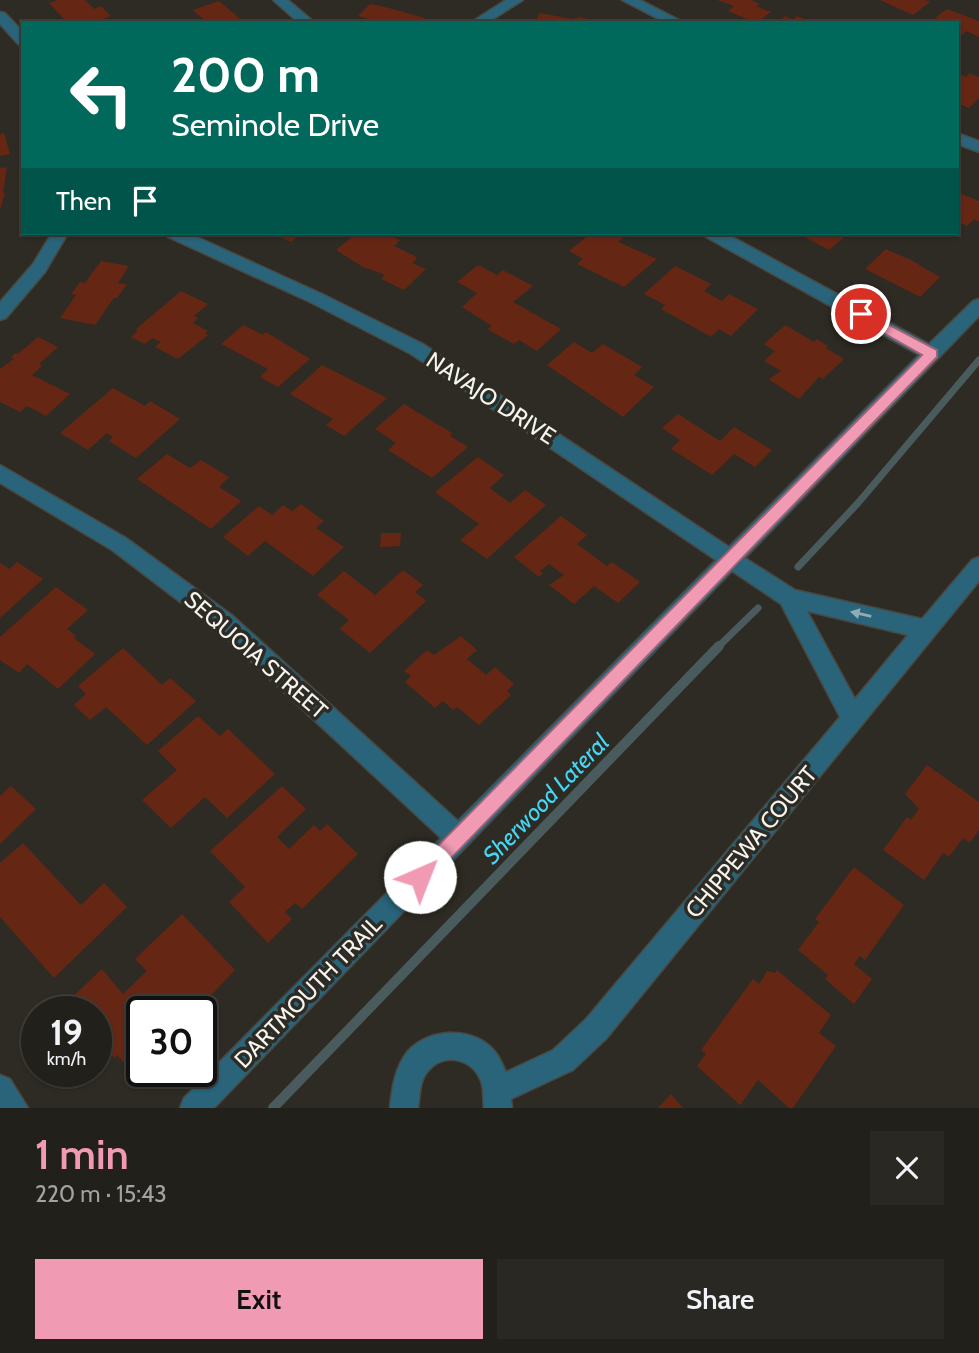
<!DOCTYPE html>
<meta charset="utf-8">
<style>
:root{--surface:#22201a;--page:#2a2823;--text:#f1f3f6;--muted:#a2a3a2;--line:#3f3e39;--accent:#f19ab4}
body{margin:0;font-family:Cabin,sans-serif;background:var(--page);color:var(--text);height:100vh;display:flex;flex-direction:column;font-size:26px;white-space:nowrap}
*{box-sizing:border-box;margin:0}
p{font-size:23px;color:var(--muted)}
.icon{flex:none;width:38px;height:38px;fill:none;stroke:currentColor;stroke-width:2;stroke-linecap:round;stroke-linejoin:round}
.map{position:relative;height:1108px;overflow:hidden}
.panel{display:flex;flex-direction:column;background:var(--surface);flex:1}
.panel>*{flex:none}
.guide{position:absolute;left:21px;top:21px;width:938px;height:214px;border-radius:0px;box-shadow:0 2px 5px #0004,0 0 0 2px var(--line);background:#00695c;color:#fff;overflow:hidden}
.speed{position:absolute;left:21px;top:996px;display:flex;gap:14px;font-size:35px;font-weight:700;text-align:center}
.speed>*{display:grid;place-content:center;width:91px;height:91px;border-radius:50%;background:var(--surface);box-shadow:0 2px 5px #0004,0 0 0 2px var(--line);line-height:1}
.speed small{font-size:18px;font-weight:400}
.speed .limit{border:4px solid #111;border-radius:10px;background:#fff;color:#111}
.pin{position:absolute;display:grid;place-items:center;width:60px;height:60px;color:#fff;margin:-30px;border:4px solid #fff;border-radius:50%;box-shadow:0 2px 7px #0007}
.me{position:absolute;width:77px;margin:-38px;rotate:44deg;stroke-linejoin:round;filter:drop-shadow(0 0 5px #0008)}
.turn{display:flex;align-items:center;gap:24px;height:147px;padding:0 35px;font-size:32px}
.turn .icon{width:91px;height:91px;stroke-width:2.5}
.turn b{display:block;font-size:49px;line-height:60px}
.then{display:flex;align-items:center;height:66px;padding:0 35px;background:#0003;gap:14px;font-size:26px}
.round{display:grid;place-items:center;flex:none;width:74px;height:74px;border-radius:0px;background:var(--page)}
.summary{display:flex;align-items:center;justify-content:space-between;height:119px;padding:0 35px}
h1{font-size:42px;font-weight:600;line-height:52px;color:var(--accent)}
.button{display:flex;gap:14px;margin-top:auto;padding:14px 35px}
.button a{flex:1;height:80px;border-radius:0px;background:var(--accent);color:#111;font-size:28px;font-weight:600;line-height:80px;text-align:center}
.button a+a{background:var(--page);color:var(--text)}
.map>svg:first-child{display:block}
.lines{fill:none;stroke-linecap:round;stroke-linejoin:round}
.stream-far1{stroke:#4a5b5e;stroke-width:7}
.stream{stroke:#4a5b5e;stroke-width:10}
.building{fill:#662614}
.minor-casing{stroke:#494740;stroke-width:3}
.minor{fill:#29647a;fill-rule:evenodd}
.oneway{fill:#90acb4}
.route{fill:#f19ab4;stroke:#9d6475;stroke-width:2}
.labels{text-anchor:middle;stroke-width:7;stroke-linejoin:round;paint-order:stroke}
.street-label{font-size:23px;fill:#f6f4ef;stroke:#2d2b23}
.water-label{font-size:24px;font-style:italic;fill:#45d6f6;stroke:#2d2b23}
</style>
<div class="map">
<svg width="979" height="1108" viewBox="0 0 979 1108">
<rect width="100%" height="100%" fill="#2d2b23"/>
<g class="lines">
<g class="stream-far1">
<polyline points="798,567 858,503 979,360"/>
<polyline points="718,647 758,608"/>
</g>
<polyline class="stream" points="273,1108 719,646"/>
</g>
<g class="building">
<polygon points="58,0 85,0 94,9 101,6 111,16 93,23 65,20 49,3"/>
<polygon points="717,0 751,0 760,4 756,6 771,12 756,23 728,11 734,6"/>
<polygon points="880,0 926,0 930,2 913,15"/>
<polygon points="219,1 245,23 196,23 204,20 193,10"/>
<polygon points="370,4 389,8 425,18 420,23 373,23 375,21 358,16"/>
<polygon points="947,9 979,21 979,37 966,31 962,35 957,33 957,23 946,23 935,18"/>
<polygon points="540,13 573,19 580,17 604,23 534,23"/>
<polygon points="785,16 793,20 797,16 814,23 777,23"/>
<polygon points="957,73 966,77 970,73 979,77 979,98 969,108 957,103"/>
<polygon points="4,133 10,154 0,156 0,134"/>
<polygon points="7,167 3,193 5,193 0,210 0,168"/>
<polygon points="957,192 979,201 979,222 974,219 967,226 957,221"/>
<polygon points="271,233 301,233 291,242"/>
<polygon points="357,233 384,233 400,240 394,246 415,256 417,259 412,263 426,269 404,290 381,279 385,275 363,267 336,250"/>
<polygon points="591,233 613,233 623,238 618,242 657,259 624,287 577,264 583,259 569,251"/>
<polygon points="797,233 849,233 829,250"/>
<polygon points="886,249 911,260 940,277 920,297 865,269"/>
<polygon points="101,261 129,266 118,283 127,284 117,298 114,298 95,325 60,318 76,295 71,294 80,282 85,283"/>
<polygon points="478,265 497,275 503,270 533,286 513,302 561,329 537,351 519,340 514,344 487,329 492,326 462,307 477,293 457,282"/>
<polygon points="675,266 711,284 704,291 722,301 729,294 758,309 731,336 719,329 711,337 661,309 665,305 644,294"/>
<polygon points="181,291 208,304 194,316 198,318 193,323 208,331 205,333 208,335 178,359 155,347 161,342 152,338 145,344 131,337 138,331 135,330"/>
<polygon points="243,325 263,335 266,332 310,359 278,387 260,377 268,369 221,344"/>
<polygon points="785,325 814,342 817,339 828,346 826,348 844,359 823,379 819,377 799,399 771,381 769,379 781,371 764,361 775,351 764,344"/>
<polygon points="38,337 58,347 39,364 42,366 32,375 70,394 46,416 27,406 20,412 0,402 0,369 14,359 11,357 16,353 18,354"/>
<polygon points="574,342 592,353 603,344 642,367 634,375 654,387 623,417 547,365"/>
<polygon points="322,365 387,398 344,436 326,425 333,419 290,394"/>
<polygon points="113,388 145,406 150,401 180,419 136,458 109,441 113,437 107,433 88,450 60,433"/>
<polygon points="404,404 452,433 450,436 468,447 432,478 388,450 396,443 375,429"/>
<polygon points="678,414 720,441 734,427 772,450 755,467 734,454 712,475 671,449 680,440 662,428"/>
<polygon points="167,454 190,468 201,460 229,477 219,487 241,501 211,529 137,479"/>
<polygon points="478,457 504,475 490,488 510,503 525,490 546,505 487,559 460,540 479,524 435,492"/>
<polygon points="301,504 324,521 316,528 344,547 313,576 265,541 248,556 223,537 259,506 272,515 283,505 292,511"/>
<polygon points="561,516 587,535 577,544 607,566 612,562 640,582 618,603 594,586 574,604 549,585 564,575 549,564 540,571 543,573 539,577 514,557"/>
<polygon points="381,533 401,533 400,546 380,547"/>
<polygon points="17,562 43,579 0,618 0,563 10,569"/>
<polygon points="403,570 423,585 415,592 426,601 370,653 340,629 349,620 317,595 344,571 375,595"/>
<polygon points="56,587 88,610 67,629 76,636 74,638 95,654 58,689 27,664 19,673 0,660 0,637"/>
<polygon points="461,636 477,650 467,659 486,675 495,667 514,684 507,691 511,695 479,725 457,707 453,710 443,701 435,708 405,682 411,676 404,671 427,650 434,655"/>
<polygon points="123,648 162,685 170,678 196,701 147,745 106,707 90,720 74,705 86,694 78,686"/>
<polygon points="198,716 220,736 228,729 275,774 227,818 205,797 171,828 142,800 177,770 158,751"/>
<polygon points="927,765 979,802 979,830 970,843 963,838 949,857 943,853 924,880 883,850 907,817 911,820 919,809 905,794"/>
<polygon points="11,786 36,809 0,844 0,796"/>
<polygon points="282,786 306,809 277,837 289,849 314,825 320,831 327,824 358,854 302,909 295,903 285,912 292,919 268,943 229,902 245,887 210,851"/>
<polygon points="23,843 81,905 104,883 127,907 54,978 0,917 0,863"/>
<polygon points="854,867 904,905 865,960 860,956 854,964 872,979 854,1004 825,979 828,975 798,950 819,922 815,919"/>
<polygon points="182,914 235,970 195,1012 142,1012 142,1072 137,1077 117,1055 114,1058 96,1037 96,1012 81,1012 70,999 102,969 123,994 147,971 135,959"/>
<polygon points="777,970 831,1015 819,1033 836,1046 793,1108 789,1108 758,1080 740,1105 697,1066 706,1054 701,1050 753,979 759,984 767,971 775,973"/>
<polygon points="671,1094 683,1108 658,1108"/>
</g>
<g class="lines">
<g class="minor-casing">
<g id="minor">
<polygon points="273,0 288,0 315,23 299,23"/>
<polygon points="506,0 523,0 487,23 470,23"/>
<polygon points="622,0 640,0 685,23 666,23"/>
<polygon points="0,12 5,13 23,32 23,45 18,44 0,24"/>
<polygon points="957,133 979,141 979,152 957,144"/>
<polygon points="52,233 68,233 45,272 6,318 0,320 0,302 33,264"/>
<path d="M166,233h22l134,61 101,50 306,203 190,-192 -213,-118 -2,-4h21l204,111 44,-43 6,-2v17l-234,242 50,32 127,29 50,-59 7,-3v24l-373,458 -33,31 -62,29 1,9h-28c-1,-9 0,-19 -3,-27 -9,-23 -37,-29 -53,-10 -9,10 -8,25 -10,37h-28c2,-20 5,-41 18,-57 22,-24 68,-25 88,2 4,5 7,13 10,19l47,-22 33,-31 254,-302 -59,-113 -49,-33 -518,537h-34l4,-10 257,-260 -224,-208 -105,-80 -112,-67v-18l126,73 107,78 225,205 258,-261 -305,-206 -101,-52 -142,-65zM807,611l101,24 -53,64z"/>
<polygon points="0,1075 10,1079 28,1108 0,1108"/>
</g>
</g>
<use href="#minor" class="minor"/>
</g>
<defs><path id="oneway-solid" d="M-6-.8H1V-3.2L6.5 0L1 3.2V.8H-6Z" transform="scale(1.75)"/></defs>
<use class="oneway" href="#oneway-solid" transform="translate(861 614) rotate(-167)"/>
<polygon class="route" points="861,310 937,350 937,357 427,883 420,886 414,883 411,877 414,870 922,355 857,318 857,311"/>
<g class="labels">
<g class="street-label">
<text transform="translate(491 398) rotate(33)" y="8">NAVAJO DRIVE</text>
<text transform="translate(256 655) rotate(41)" y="8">SEQUOIA STREET</text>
<text transform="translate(751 842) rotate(-50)" y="8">CHIPPEWA COURT</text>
<text transform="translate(308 992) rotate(-46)" y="8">DARTMOUTH TRAIL</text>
</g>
<g class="water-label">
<text transform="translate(546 799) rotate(-46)" y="8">Sherwood Lateral</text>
</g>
</g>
</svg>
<div class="speed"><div>19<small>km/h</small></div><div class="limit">30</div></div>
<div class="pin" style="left:861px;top:314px;background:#d93025"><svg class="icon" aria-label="arrive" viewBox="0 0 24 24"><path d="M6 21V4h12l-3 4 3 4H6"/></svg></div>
<svg class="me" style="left:420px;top:877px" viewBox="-20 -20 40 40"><circle r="19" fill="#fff"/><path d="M0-13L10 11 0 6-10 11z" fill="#f19ab4"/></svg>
<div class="guide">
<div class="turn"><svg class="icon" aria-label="left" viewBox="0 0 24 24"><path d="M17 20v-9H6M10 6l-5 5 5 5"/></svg><div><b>200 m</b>Seminole Drive</div></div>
<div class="then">Then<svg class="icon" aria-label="arrive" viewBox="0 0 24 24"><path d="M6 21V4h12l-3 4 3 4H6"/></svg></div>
</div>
</div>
<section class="panel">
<div class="summary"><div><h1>1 min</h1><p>220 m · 15:43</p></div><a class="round"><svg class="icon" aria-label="close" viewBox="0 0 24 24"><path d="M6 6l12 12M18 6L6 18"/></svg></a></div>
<div class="button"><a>Exit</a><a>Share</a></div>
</section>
